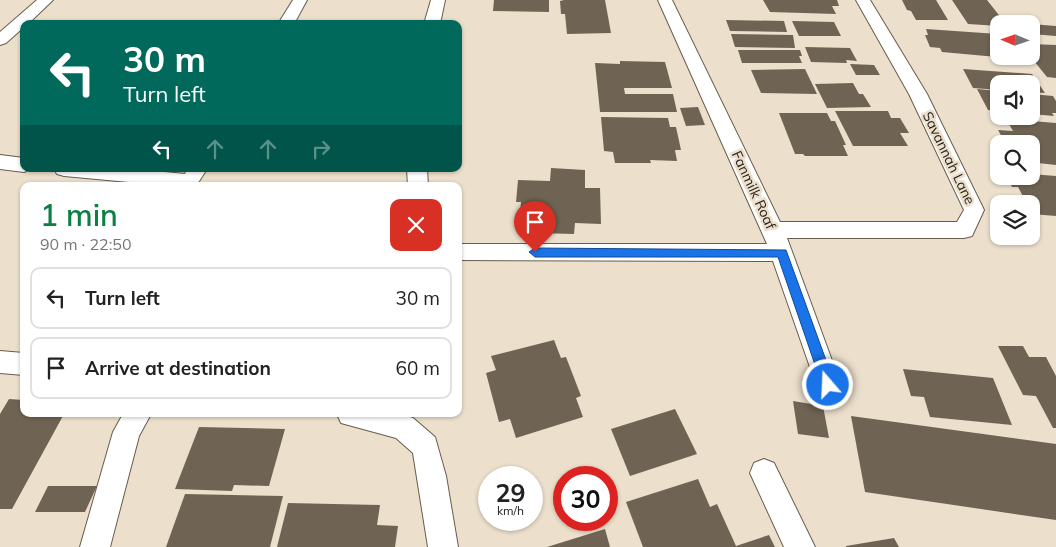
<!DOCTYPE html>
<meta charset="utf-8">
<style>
:root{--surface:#fff;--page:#f6f6f6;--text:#222;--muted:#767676;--line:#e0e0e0;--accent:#0b8043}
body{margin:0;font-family:Mulish,sans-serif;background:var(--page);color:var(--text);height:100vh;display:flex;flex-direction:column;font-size:19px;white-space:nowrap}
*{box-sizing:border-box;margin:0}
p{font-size:16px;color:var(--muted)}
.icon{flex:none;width:28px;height:28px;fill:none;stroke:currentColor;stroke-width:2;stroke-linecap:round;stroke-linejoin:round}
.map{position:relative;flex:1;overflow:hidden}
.panel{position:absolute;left:20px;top:182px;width:442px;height:235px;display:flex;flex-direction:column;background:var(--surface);border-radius:10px;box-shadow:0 1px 4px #0004}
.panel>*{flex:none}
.top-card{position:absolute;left:20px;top:20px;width:442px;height:152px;border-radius:10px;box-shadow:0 1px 4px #0004;background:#00695c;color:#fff;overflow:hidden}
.needle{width:32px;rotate:272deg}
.buttons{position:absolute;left:990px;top:15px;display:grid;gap:10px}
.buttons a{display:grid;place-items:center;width:50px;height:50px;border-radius:10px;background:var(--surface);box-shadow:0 1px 4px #0004;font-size:25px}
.speed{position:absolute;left:478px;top:466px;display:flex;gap:10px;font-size:25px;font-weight:700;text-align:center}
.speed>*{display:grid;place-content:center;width:65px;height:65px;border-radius:50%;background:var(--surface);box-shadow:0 1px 4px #0004;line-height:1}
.speed small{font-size:12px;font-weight:400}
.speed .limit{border:8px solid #d22;background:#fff;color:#111}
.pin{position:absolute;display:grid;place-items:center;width:42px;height:42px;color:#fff;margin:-51px -21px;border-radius:50% 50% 50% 0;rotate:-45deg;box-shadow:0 0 5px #0007}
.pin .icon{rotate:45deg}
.me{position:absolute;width:55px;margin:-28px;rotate:341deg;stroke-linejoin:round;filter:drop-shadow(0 0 4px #0008)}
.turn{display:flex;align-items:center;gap:18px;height:105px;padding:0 20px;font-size:22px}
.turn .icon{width:65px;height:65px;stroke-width:2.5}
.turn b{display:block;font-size:35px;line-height:42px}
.lanes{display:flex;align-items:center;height:48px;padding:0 20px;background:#0003;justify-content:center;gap:25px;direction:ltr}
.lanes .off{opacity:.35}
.round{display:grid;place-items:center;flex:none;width:52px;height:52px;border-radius:10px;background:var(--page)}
.headline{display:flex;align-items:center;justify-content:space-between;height:85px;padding:0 20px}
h1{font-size:30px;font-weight:600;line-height:38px;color:var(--accent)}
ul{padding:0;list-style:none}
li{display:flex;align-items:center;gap:15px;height:62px;margin:0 10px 8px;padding:0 10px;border:2px solid var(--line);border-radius:10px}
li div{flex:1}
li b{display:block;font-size:19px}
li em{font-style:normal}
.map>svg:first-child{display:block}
.building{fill:#6f6453}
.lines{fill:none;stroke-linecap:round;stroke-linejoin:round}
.street-casing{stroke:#675d4c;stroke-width:2}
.street{fill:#fff;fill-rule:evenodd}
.route{fill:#1a73e8;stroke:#114b97}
.labels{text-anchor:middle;stroke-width:5;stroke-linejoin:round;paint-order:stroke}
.street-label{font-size:14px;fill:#241f19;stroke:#ecdfcc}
</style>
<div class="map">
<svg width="1056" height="547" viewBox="0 0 1056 547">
<rect width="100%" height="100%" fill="#ecdfcc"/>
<g class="building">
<polygon points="494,0 549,0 549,12 493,11"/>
<polygon points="564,0 605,0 611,33 567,34 565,14 561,14 560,1"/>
<polygon points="763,0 837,0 839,6 832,6 836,14 770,12"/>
<polygon points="902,0 936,0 948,20 916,20 911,11 907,10"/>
<polygon points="952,0 987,0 1002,19 994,19 999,26 968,24"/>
<polygon points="726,20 784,21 787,32 730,31"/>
<polygon points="792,21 834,22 841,36 799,36"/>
<polygon points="1031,24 1056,26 1056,36 1031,34"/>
<polygon points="926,29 998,34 999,53 995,53 997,57 942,52 940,48 930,47 925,35 928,35"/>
<polygon points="731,34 793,35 795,48 735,47"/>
<polygon points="1031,44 1056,45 1056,78 1047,77 1030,56"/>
<polygon points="805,47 850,48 857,61 846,60 847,63 811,62"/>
<polygon points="738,50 800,50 802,56 799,56 802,63 742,63"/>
<polygon points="620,61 665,62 672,88 624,88 625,94 673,94 677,112 600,112 595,63 620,64"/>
<polygon points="850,64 874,65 880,75 856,75"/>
<polygon points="805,69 817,94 761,93 751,70"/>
<polygon points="963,69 1032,74 1045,93 1031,92 1031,84 999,84 999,90 973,88"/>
<polygon points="853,83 859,94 863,94 871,107 827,108 815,84"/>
<polygon points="977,89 999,91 999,111 988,110"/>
<polygon points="1031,94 1053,96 1056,101 1056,113 1052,113 1054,116 1031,114"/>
<polygon points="698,107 705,125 686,126 680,108"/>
<polygon points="835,111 888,111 891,118 900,118 909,133 900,133 908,146 853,146"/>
<polygon points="779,113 827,113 831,121 835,121 846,145 843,145 848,156 805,156 803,154 795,154"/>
<polygon points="601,117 668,118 670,127 676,127 681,150 675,150 677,161 650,160 651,163 615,163 613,152 604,151"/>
<polygon points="1006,119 1056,123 1056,165 1038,163 1031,155 1031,144 1006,144 998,130 1013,131"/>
<polygon points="551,168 585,170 585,188 600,188 601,224 575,223 574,234 536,233 536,225 519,225 521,202 516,202 518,180 550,181"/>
<polygon points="1031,174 1056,176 1056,216 1032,214 1031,204 1027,204 1018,187 1012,187 1006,176 1031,176"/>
<polygon points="554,340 561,358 566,357 581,396 576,398 583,417 516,438 510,419 499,422 486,373 496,370 491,356"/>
<polygon points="998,346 1023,346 1029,357 1046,357 1056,376 1056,428 1053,428 1036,396 1023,395"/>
<polygon points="903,369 993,378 1012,425 930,417 924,397 911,396"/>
<polygon points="9,399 24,400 24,414 64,414 12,509 0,509 0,414"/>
<polygon points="793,401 823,406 829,438 798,434"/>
<polygon points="675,409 697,454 630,476 611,429"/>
<polygon points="422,414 447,414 447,417"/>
<polygon points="851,416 1056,444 1056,520 865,492"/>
<polygon points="199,427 285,429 269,486 234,485 232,491 175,489"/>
<polygon points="698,479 710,507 717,504 736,546 769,535 775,547 643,547 626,502"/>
<polygon points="48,486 97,486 85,512 35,512"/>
<polygon points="185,494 283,496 270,547 166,547"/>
<polygon points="288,503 380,505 377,525 398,526 395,547 277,547"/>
<polygon points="605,529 610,547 547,547"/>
<polygon points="894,538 899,547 846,547 846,546"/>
</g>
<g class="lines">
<g class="street-casing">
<g id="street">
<polygon points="37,0 53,0 28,24 24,24 24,27 6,43 0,45 0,32"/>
<polygon points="293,0 307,0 294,24 278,24"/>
<polygon points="431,0 445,0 440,24 424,24"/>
<polygon points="658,0 672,0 780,222 957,222 964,210 909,94 856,0 870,0 927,94 984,210 972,236 964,238 787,238 841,385 837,393 828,397 819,393 773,261 459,260 459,244 767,244"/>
<polygon points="0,155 24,158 24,169 31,169 24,172 0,169"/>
<polygon points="54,169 134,169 185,174 187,169 207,169 196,186 172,186 64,176 57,174"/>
<polygon points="407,169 427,169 428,186 408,186"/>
<polygon points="0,351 24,353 24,375 0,373"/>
<polygon points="123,414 151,414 139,436 110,547 80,547 113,432"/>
<polygon points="337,414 401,414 413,418 435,437 446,476 458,547 428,547 413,453 396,438 341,423"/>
<polygon points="764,459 774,463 815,547 784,547 750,473 754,463"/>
</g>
</g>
<use href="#street" class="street"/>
</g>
<polygon class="route" points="535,248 786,250 835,385 833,389 828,391 824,389 822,385 778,257 535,257 529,252"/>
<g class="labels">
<g class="street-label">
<text transform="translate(949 158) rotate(64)" y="5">Savannah Lane</text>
<text transform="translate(754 190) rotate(65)" y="5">Fanmilk Roaf</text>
</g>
</g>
</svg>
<div class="buttons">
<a><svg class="needle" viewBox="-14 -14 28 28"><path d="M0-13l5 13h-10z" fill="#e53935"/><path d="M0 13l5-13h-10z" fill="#767676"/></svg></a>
<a><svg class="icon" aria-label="sound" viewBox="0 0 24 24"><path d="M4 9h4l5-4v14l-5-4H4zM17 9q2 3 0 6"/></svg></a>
<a><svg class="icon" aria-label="search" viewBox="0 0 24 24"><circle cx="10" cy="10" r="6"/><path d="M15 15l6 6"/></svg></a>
<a><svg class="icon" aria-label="layers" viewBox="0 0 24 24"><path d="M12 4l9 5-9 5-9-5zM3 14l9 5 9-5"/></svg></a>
</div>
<div class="speed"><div>29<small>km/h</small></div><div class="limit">30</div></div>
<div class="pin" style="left:535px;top:252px;background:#d93025"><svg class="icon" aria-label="arrive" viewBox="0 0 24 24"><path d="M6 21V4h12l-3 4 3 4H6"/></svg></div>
<svg class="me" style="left:828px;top:385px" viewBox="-20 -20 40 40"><circle r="17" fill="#1a73e8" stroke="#fff" stroke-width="3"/><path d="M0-11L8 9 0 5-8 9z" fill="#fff"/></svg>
<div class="top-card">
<div class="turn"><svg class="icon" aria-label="left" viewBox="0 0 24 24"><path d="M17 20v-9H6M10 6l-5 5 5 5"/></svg><div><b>30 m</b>Turn left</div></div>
<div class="lanes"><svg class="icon" aria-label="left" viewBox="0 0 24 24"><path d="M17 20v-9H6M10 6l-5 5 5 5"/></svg><svg class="icon off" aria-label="ahead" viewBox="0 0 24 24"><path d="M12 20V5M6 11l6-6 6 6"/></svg><svg class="icon off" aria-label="ahead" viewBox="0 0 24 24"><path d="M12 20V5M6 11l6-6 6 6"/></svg><svg class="icon off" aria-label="right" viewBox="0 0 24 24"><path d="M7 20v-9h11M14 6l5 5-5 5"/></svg></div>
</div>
<section class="panel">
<div class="headline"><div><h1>1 min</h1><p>90 m · 22:50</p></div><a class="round" style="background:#d93025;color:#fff"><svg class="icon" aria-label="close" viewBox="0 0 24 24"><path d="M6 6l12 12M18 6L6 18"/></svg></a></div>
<ul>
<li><svg class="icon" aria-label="left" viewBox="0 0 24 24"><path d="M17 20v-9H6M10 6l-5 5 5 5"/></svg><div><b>Turn left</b></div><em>30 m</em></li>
<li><svg class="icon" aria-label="arrive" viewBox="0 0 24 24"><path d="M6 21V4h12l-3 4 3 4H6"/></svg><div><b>Arrive at destination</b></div><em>60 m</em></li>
</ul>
</section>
</div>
